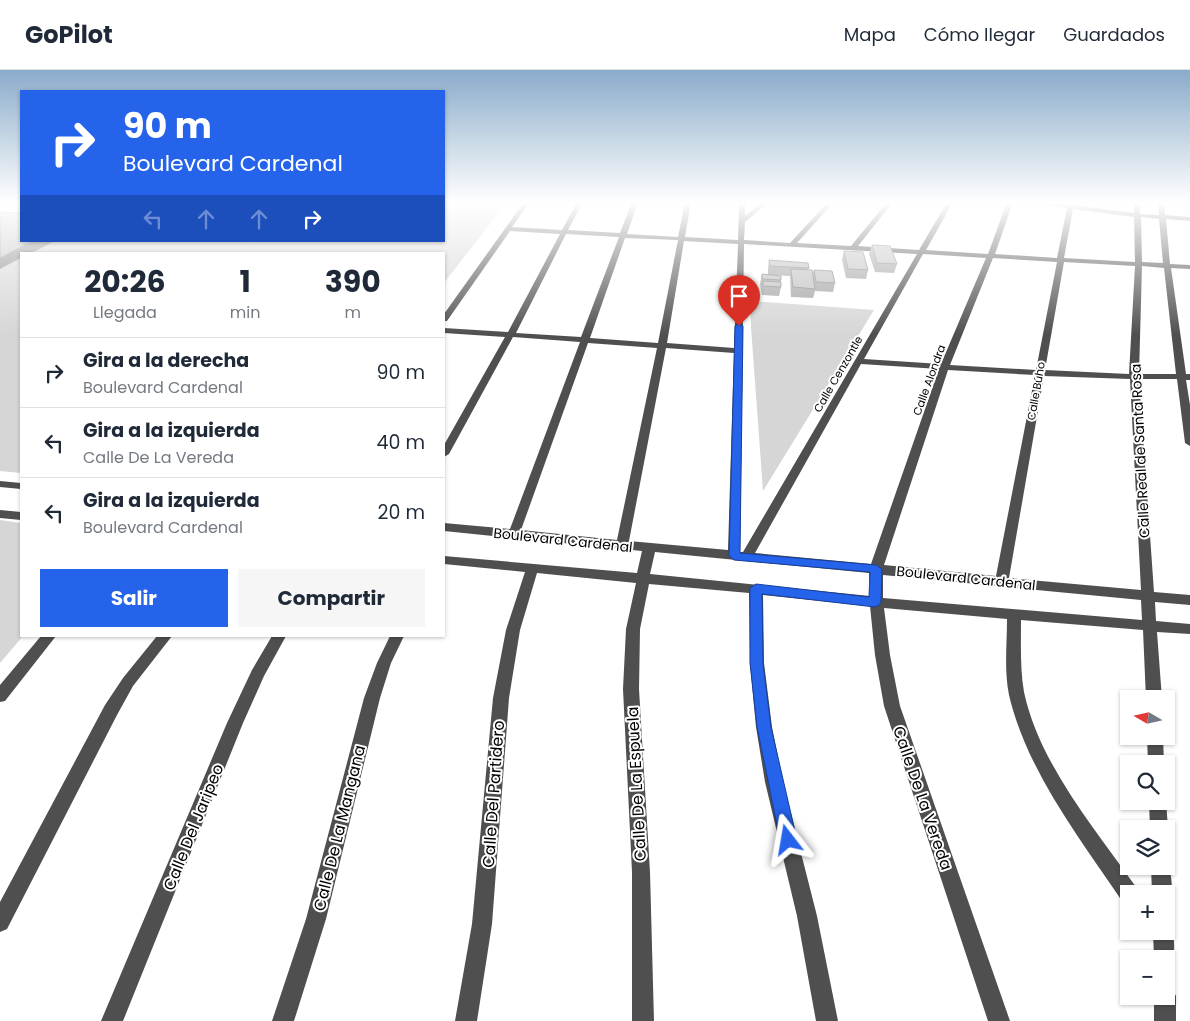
<!DOCTYPE html>
<html lang="es">
<meta charset="utf-8">
<style>
:root{--surface:#fff;--page:#f6f6f7;--text:#1f2937;--muted:#747a83;--line:#e0e1e3;--accent:#2563eb}
body{margin:0;font-family:Poppins,sans-serif;background:var(--page);color:var(--text);height:100vh;display:flex;flex-direction:column;font-size:19px;white-space:nowrap}
*{box-sizing:border-box;margin:0}
p{font-size:16px;color:var(--muted)}
.icon{flex:none;width:28px;height:28px;fill:none;stroke:currentColor;stroke-width:2;stroke-linecap:round;stroke-linejoin:round}
.map{position:relative;flex:1;overflow:hidden}
.drawer{position:absolute;left:20px;top:182px;width:425px;height:385px;display:flex;flex-direction:column;background:var(--surface);border-radius:0px;box-shadow:0 1px 4px #0004}
.drawer>*{flex:none}
.banner{position:absolute;left:20px;top:20px;width:425px;height:152px;border-radius:0px;box-shadow:0 1px 4px #0004;background:#2563eb;color:#fff;overflow:hidden}
.needle{width:32px;rotate:279deg}
.fabs{position:absolute;left:1120px;top:620px;display:grid;gap:10px}
.fabs a{display:grid;place-items:center;width:55px;height:55px;border-radius:0px;background:var(--surface);box-shadow:0 1px 4px #0004;font-size:25px}
.pin{position:absolute;display:grid;place-items:center;width:42px;height:42px;color:#fff;margin:-51px -21px;border-radius:50% 50% 50% 0;rotate:-45deg;box-shadow:0 0 5px #0007}
.pin .icon{rotate:45deg}
.me{position:absolute;width:55px;margin:-28px;rotate:346deg;stroke-linejoin:round;filter:drop-shadow(0 0 4px #0008)}
.turn{display:flex;align-items:center;gap:18px;height:105px;padding:0 20px;font-size:22px}
.turn .icon{width:65px;height:65px;stroke-width:2.5}
.turn b{display:block;font-size:35px;line-height:42px}
.lanes{display:flex;align-items:center;height:48px;padding:0 20px;background:#0003;justify-content:center;gap:25px;direction:ltr}
.lanes .off{opacity:.35}
.eta{display:flex;justify-content:space-evenly;align-items:center;height:85px;text-align:center}
.eta b{font-size:30px;font-weight:700;line-height:35px}
.button{display:flex;gap:10px;margin-top:auto;padding:10px 20px}
.button a{flex:1;height:58px;border-radius:0px;background:var(--accent);color:#fff;font-size:20px;font-weight:700;line-height:58px;text-align:center}
.button a+a{background:var(--page);color:var(--text)}
ul{padding:0;list-style:none}
li{display:flex;align-items:center;gap:15px;height:70px;padding:0 20px;border-top:1px solid var(--line)}
li div{flex:1}
li b{display:block;font-size:19px}
li em{font-style:normal}
header{display:flex;align-items:center;gap:30px;box-sizing:border-box;height:70px;padding:0 25px;background:var(--surface);border-bottom:1px solid var(--line)}
header strong{font-size:24px}
nav{display:flex;gap:28px;margin-inline-start:auto;font-size:18px}
.map>svg:first-child{display:block}
.green{fill:#d6d6d6}
.lines{fill:none;stroke-linecap:round;stroke-linejoin:round}
.minor{fill:#4f4f4f;fill-rule:evenodd}
.wall{fill:#a4a4a4}
.shaded-wall{fill:#868686}
.building{fill:#bfbfbf;stroke:#868686}
.route{fill:#2563eb;stroke:#184099}
.labels{text-anchor:middle;stroke-width:4;stroke-linejoin:round;paint-order:stroke}
.far-street-label{font-size:11px;fill:#000;stroke:#fff}
.street-label{font-size:14px;fill:#000;stroke:#fff}
.near-street-label{font-size:16px;fill:#000;stroke:#fff}
</style>
<header>
<strong>GoPilot</strong>
<nav><a>Mapa</a><a>Cómo llegar</a><a>Guardados</a></nav>
</header>
<div class="map">
<svg width="1190" height="951" viewBox="0 0 1190 951">
<rect width="100%" height="100%" fill="#fff"/>
<g class="green">
<polygon points="444,132 507,132 444,213 444,184 30,184 55,171 444,171"/>
<polygon points="21,188 21,403 0,401 0,199"/>
<polygon points="750,231 874,240 763,421 751,257"/>
<polygon points="0,450 21,453 23,566 0,593"/>
</g>
<g class="lines">
<g class="minor">
<path d="M524,132h6l-18,25 50,3 15,-28h6l-15,28 52,3 12,-31h6l-11,32 51,3 7,-35h6l-6,35 53,3 1,-38h6v14l17,-14h7l-24,20 -1,18 46,3 38,-41h6l-37,41 54,3 36,-44h6l-35,44 61,4 28,-48h6l-27,48 62,4 19,-52h6l-18,52 62,4 10,-50 -34,-6 35,3v-3h6l-1,3 61,8v-11h6v12l19,1 -1,-13h6l1,13 25,2v4l-24,-2 4,45 20,1v4l-19,-1 15,106h4v6h-4l4,25v41l-5,-3 -8,-64h-38l15,213 36,3v10l-35,-3 1,19 34,3v10l-33,-2 5,67h-16l-3,-69 -122,-10c0,24 -1,49 3,72 15,71 71,137 112,195l2,7h-9v9l-7,-2c-43,-64 -95,-130 -113,-206 -5,-25 -2,-51 -2,-76l-123,-11 6,47 10,51 110,315h-22l-104,-315 -9,-51 -5,-49 -107,-11 1,68 8,64 11,55 34,134 21,105h-22l-19,-105 -32,-134 -9,-55 -6,-64 -1,-70 -100,-9 -9,45 -1,60 11,183 4,149h-22v-149l-9,-183 3,-60 10,-46 -99,-10 -17,57 -11,68 -17,226 -15,97h-22l17,-97 21,-226 13,-68 19,-58 -81,-8v-8l193,17 5,-22 -198,-20v-8l66,6 70,-187 -67,-5 -64,117 -5,3v-12l61,-108 -61,-4v-5l64,4 52,-98 -50,-3 -63,90h-3v-7zM1073,139l61,8 1,45 -71,-4zM1141,147l18,2 4,44 -21,-1zM566,164l53,3 -38,100 -65,-4zM625,168l53,2 -20,103 -68,-5zM684,171l54,3 -4,104 -67,-5zM744,174l173,10 -174,298h-3zM923,184l63,4 -45,106 -77,-5zM993,188l64,4 -21,108 -86,-5zM1064,192l71,4 -6,108 -84,-4zM1142,196l22,2 12,106h-37zM588,273l69,5 -40,192 -96,-10zM666,278l68,5 -6,197 -99,-9zM861,294l78,5 -68,195 -116,-11zM948,300l87,5 -39,201 -112,-11zM1044,306l86,3 11,211 -132,-12zM655,482l214,21 1,23 -220,-22zM883,505l258,25 1,20 -259,-22z"/>
<polygon points="0,411 21,413 21,419 0,417"/>
<polygon points="0,440 21,442 21,450 0,448"/>
<polygon points="41,566 56,566 5,631 0,632 0,615"/>
<polygon points="157,566 172,566 133,616 117,645 7,859 0,862 0,832 105,635 123,608"/>
<polygon points="272,566 286,566 264,606 243,653 123,951 101,951 227,653 252,600"/>
<polygon points="390,566 404,566 391,593 380,628 326,849 294,951 272,951 306,849 364,628 377,593"/>
<polygon points="1147,666 1163,666 1164,694 1148,694"/>
<polygon points="1166,730 1168,759 1166,763 1166,759 1150,759 1149,731"/>
<path d="M1166,789c5,10 10,36 0,43v-8h-14l-1,-28h15z"/>
<path d="M1166,852l4,2c5,12 6,30 1,42l-5,2v-9h-12l-1,-28h13z"/>
<polygon points="1166,916 1172,919 1176,926 1176,951 1154,951 1154,926 1166,926"/>
</g>
</g>
<g class="wall">
<polygon points="872,175 897,194 894,203 875,202 869,184"/>
<polygon points="844,181 868,200 866,209 846,208 842,190"/>
<polygon points="769,190 809,198 808,200 813,203 814,200 835,213 833,222 815,221 813,228 791,227 790,206 768,205 768,199"/>
<polygon points="762,204 781,210 781,217 779,226 762,225 760,214"/>
</g>
<polygon class="shaded-wall" points="33,171 55,171 30,184 21,184 21,188 0,199 0,188"/>
<g class="building">
<polygon points="0,142 21,143 21,171 33,171 0,188"/>
<polygon points="872,175 890,176 897,194 877,193"/>
<polygon points="844,181 863,182 868,200 848,199"/>
<polygon points="769,190 808,193 809,198 770,196"/>
<polygon points="791,199 812,200 815,219 793,217"/>
<polygon points="814,200 832,201 835,213 816,212"/>
<polygon points="762,204 781,206 781,210 762,209"/>
<polygon points="763,211 781,212 781,217 763,216"/>
</g>
<linearGradient id="sky" x2="0" y2="1"><stop stop-color="#8aabca"/><stop offset="0.5" stop-color="#fff"/><stop offset="1" stop-color="#fff" stop-opacity="0"/></linearGradient>
<rect width="1190" height="265" fill="url(#sky)"/>
<polygon class="route" points="739,253 743,256 740,483 876,495 882,499 881,532 879,535 875,537 762,524 763,593 771,657 797,770 794,775 788,778 783,775 780,770 757,657 750,593 750,518 756,514 869,527 870,502 734,490 729,486 735,256"/>
<g class="labels">
<g class="far-street-label">
<text transform="translate(838 304) rotate(-60)" y="4">Calle Cenzontle</text>
<text transform="translate(929 310) rotate(-70)" y="4">Calle Alondra</text>
<text transform="translate(1036 321) rotate(-80)" y="4">Calle Búho</text>
</g>
<g class="street-label">
<text transform="translate(1140 381) rotate(-93)" y="5">Calle Real de Santa Rosa</text>
<text transform="translate(563 470) rotate(6)" y="5">Boulevard Cardenal</text>
<text transform="translate(966 508) rotate(6)" y="5">Boulevard Cardenal</text>
</g>
<g class="near-street-label">
<text transform="translate(636 714) rotate(-93)" y="6">Calle De La Espuela</text>
<text transform="translate(493 724) rotate(-86)" y="6">Calle Del Partidero</text>
<text transform="translate(923 728) rotate(71)" y="6">Calle De La Vereda</text>
<text transform="translate(193 757) rotate(-68)" y="6">Calle Del Jaripeo</text>
<text transform="translate(339 758) rotate(-76)" y="6">Calle De La Mangana</text>
</g>
</g>
</svg>
<div class="fabs">
<a><svg class="needle" viewBox="-14 -14 28 28"><path d="M0-13l5 13h-10z" fill="#e53935"/><path d="M0 13l5-13h-10z" fill="#747a83"/></svg></a>
<a><svg class="icon" aria-label="search" viewBox="0 0 24 24"><circle cx="10" cy="10" r="6"/><path d="M15 15l6 6"/></svg></a>
<a><svg class="icon" aria-label="layers" viewBox="0 0 24 24"><path d="M12 4l9 5-9 5-9-5zM3 14l9 5 9-5"/></svg></a>
<a>+</a>
<a>−</a>
</div>
<div class="pin" style="left:739px;top:256px;background:#d93025"><svg class="icon" aria-label="arrive" viewBox="0 0 24 24"><path d="M6 21V4h12l-3 4 3 4H6"/></svg></div>
<svg class="me" style="left:788px;top:770px" viewBox="-20 -20 40 40"><path d="M0-17L14 15 0 8-14 15z" fill="#2563eb" stroke="#fff" stroke-width="4"/></svg>
<div class="banner">
<div class="turn"><svg class="icon" aria-label="right" viewBox="0 0 24 24"><path d="M7 20v-9h11M14 6l5 5-5 5"/></svg><div><b>90 m</b>Boulevard Cardenal</div></div>
<div class="lanes"><svg class="icon off" aria-label="left" viewBox="0 0 24 24"><path d="M17 20v-9H6M10 6l-5 5 5 5"/></svg><svg class="icon off" aria-label="ahead" viewBox="0 0 24 24"><path d="M12 20V5M6 11l6-6 6 6"/></svg><svg class="icon off" aria-label="ahead" viewBox="0 0 24 24"><path d="M12 20V5M6 11l6-6 6 6"/></svg><svg class="icon" aria-label="right" viewBox="0 0 24 24"><path d="M7 20v-9h11M14 6l5 5-5 5"/></svg></div>
</div>
<section class="drawer">
<div class="eta">
<div><b>20:26</b><p>Llegada</p></div>
<div><b>1</b><p>min</p></div>
<div><b>390</b><p>m</p></div>
</div>
<ul>
<li><svg class="icon" aria-label="right" viewBox="0 0 24 24"><path d="M7 20v-9h11M14 6l5 5-5 5"/></svg><div><b>Gira a la derecha</b><p>Boulevard Cardenal</p></div><em>90 m</em></li>
<li><svg class="icon" aria-label="left" viewBox="0 0 24 24"><path d="M17 20v-9H6M10 6l-5 5 5 5"/></svg><div><b>Gira a la izquierda</b><p>Calle De La Vereda</p></div><em>40 m</em></li>
<li><svg class="icon" aria-label="left" viewBox="0 0 24 24"><path d="M17 20v-9H6M10 6l-5 5 5 5"/></svg><div><b>Gira a la izquierda</b><p>Boulevard Cardenal</p></div><em>20 m</em></li>
</ul>
<div class="button"><a>Salir</a><a>Compartir</a></div>
</section>
</div>
